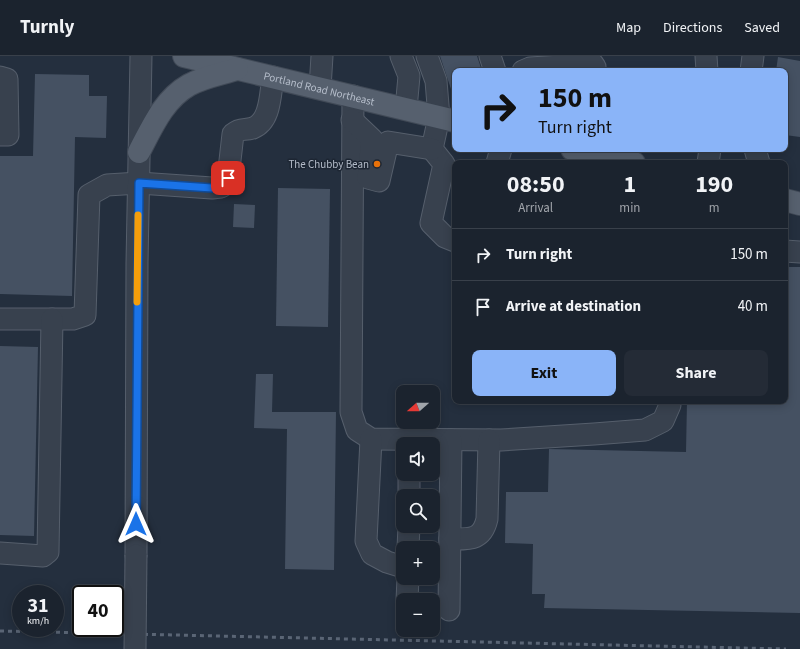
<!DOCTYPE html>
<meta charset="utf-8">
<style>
:root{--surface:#1b232e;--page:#242b36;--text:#f1f3f6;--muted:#a0a4aa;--line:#39404a;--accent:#8ab4f8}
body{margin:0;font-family:"Source Sans 3",sans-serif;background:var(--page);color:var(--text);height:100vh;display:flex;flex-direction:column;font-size:15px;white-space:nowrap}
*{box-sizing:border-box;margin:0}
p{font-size:13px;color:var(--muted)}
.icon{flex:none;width:22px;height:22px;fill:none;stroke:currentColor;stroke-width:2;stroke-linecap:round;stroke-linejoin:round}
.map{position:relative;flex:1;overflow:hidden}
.details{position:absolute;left:452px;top:104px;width:336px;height:244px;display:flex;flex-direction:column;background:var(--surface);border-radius:8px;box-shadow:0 2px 10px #0003,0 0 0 1px var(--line)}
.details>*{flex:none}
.guide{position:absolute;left:452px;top:12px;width:336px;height:84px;border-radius:8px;box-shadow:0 2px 10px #0003,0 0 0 1px var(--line);background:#8ab4f8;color:#111;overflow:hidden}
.needle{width:26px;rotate:249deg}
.fabs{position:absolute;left:396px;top:329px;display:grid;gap:8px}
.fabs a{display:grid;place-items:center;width:44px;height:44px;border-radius:8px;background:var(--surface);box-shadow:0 2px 10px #0003,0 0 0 1px var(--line);font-size:20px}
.speed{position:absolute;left:12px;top:529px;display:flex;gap:8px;font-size:20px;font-weight:700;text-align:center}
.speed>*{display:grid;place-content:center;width:52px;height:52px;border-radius:50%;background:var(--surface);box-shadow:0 2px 10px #0003,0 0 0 1px var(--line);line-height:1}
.speed small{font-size:10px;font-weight:400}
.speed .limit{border:2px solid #111;border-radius:6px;background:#fff;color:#111}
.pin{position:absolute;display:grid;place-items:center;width:34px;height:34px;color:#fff;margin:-17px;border-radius:8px;box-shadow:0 2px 6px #0006}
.me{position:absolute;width:44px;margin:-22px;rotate:0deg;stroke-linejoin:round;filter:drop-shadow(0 0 3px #0008)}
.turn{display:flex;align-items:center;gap:14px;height:84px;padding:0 20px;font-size:18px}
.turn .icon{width:52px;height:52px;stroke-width:2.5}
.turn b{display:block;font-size:28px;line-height:34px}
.eta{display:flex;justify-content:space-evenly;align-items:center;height:68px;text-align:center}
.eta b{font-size:24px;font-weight:700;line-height:28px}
.primary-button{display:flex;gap:8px;margin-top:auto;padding:8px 20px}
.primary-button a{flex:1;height:46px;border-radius:8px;background:var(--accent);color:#111;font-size:16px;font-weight:700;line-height:46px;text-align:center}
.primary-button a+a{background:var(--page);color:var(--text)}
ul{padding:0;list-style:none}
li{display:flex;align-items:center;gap:12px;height:52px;padding:0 20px;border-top:1px solid var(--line)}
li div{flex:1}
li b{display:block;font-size:15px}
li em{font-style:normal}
header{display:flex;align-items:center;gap:24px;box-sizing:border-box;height:56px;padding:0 20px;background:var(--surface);border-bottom:1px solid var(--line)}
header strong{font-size:19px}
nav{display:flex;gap:22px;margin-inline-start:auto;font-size:14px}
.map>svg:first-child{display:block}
.building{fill:#455162}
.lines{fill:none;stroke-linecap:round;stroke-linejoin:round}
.minor-casing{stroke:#565f6c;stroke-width:23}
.major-casing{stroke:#414a57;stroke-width:24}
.minor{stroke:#38414e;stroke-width:21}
.major{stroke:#56606e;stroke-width:22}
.rail{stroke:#5a6575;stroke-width:3;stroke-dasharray:4 4;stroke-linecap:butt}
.minor-bridge-casing{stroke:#565f6c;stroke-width:23;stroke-linecap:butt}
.minor-bridge{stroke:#38414e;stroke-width:21}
.route-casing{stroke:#114b97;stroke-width:10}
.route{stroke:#1a73e8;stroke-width:7}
.slow{stroke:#f59e0b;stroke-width:7}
.food-dot{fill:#e8710a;stroke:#1d2633;stroke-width:1.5}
.labels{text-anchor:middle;stroke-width:3;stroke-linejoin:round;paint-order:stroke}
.street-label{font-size:11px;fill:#b4bcc9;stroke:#1d2633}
.poi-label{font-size:11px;fill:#b4bcc9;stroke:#1d2633;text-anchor:end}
</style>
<header>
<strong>Turnly</strong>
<nav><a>Map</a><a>Directions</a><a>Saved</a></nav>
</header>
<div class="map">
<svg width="800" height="593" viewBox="0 0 800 593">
<rect width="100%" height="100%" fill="#242f3e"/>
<g class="building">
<polygon points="440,0 477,0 482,15 455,15 454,42"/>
<polygon points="778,1 800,5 800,81 785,79 785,15 776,15"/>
<polygon points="35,18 89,19 89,40 107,40 106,82 75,81 72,240 0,238 0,100 33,100"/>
<polygon points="278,132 330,133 328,271 276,270"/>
<polygon points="234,148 255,149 254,172 233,171"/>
<polygon points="785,211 800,211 800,557 544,552 545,538 532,538 533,488 505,487 506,436 548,436 549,393 686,396 687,345 785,345"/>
<polygon points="0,290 38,291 34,480 0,479"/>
<polygon points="256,318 273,318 272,356 336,356 334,514 285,513 287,373 254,372"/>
</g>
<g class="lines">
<g class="minor-casing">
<g id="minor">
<polyline points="401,0 409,20 406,53"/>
<polyline points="427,0 436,25 439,61 432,93 444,108 431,167 445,181 455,185"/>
<polyline points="490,0 495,15"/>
<polyline points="706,0 707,15"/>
<polyline points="523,15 530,12 593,8 595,11 594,15"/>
<polyline points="751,15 753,0"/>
<polyline points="0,21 7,23 8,79 0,79"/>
<polyline points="320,32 322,0"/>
<polyline points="353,40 351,356 357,374 371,383 501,384 594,378 645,374 663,365 670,349 670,345"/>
<polyline points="352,64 372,83 368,122 379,125 388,86 432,93"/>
<polyline points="755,93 759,107"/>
<polyline points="497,107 501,93"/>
<polyline points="708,107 710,93"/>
<polyline points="785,195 800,196"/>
<path d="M0,263h73l12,-4 4,-120 18,-10 32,-2 73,5 9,-1 5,-3 2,-6 5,-44c8,-7 11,-3 20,-6 18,-7 17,-34 20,-51"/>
<polyline points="371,383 366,485 372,498 387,506 403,511"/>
<polyline points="409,440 409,418"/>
<path d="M450,483c19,0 32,2 37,-20l2,-79"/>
<polyline points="408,492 409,470"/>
<polyline points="0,497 43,500 48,496 52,263"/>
<polyline points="136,499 137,207 141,0"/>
<polyline points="407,544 408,522"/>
<polyline points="449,554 451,384"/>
</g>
</g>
<g class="major-casing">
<g id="major">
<path id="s1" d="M184,0l271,65"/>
<polyline points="572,93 634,107"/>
<path d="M139,96c13,-25 25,-53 50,-67 14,-8 32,-11 48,-16"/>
<polyline points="785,144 800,148"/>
</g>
</g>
<use href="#minor" class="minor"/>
<use href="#major" class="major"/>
<polyline class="rail" points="0,575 786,593"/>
<g class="minor-bridge-casing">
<polyline id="minor-bridge" points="135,593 136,499"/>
</g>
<use href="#minor-bridge" class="minor-bridge"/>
</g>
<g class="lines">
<g class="route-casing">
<polyline id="route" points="136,468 139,127 212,132 221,131 226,128 228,122"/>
</g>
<use href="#route" class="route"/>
<polyline class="slow" points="137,246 138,159"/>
</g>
<circle class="food-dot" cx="377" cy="108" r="4"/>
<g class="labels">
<g class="street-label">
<text dy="4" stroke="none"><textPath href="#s1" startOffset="139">Portland Road Northeast</textPath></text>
</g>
<g class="poi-label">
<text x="369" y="112">The Chubby Bean</text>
</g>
</g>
</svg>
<div class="fabs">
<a><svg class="needle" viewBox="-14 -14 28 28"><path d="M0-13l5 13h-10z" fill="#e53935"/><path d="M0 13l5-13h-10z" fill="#a0a4aa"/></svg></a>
<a><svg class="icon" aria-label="sound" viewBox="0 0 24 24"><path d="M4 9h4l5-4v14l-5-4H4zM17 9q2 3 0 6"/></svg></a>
<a><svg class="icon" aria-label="search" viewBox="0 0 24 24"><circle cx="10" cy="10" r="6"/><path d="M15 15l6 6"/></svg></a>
<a>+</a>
<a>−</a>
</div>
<div class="speed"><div>31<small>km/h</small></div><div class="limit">40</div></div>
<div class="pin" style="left:228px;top:122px;background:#d93025"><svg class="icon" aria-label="arrive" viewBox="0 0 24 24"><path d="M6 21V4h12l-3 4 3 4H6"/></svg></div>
<svg class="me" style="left:136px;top:468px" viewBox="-20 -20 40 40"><path d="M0-17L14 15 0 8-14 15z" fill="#1a73e8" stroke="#fff" stroke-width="4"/></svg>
<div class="guide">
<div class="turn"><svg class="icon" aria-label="right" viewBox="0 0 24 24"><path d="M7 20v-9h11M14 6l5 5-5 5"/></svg><div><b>150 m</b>Turn right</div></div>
</div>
<section class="details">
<div class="eta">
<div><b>08:50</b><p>Arrival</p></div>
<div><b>1</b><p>min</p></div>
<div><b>190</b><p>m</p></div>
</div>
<ul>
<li><svg class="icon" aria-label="right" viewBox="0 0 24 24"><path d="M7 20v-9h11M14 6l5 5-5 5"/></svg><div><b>Turn right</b></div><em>150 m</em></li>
<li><svg class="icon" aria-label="arrive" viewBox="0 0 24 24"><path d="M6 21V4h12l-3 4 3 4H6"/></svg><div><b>Arrive at destination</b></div><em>40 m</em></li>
</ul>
<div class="primary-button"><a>Exit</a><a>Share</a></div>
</section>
</div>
